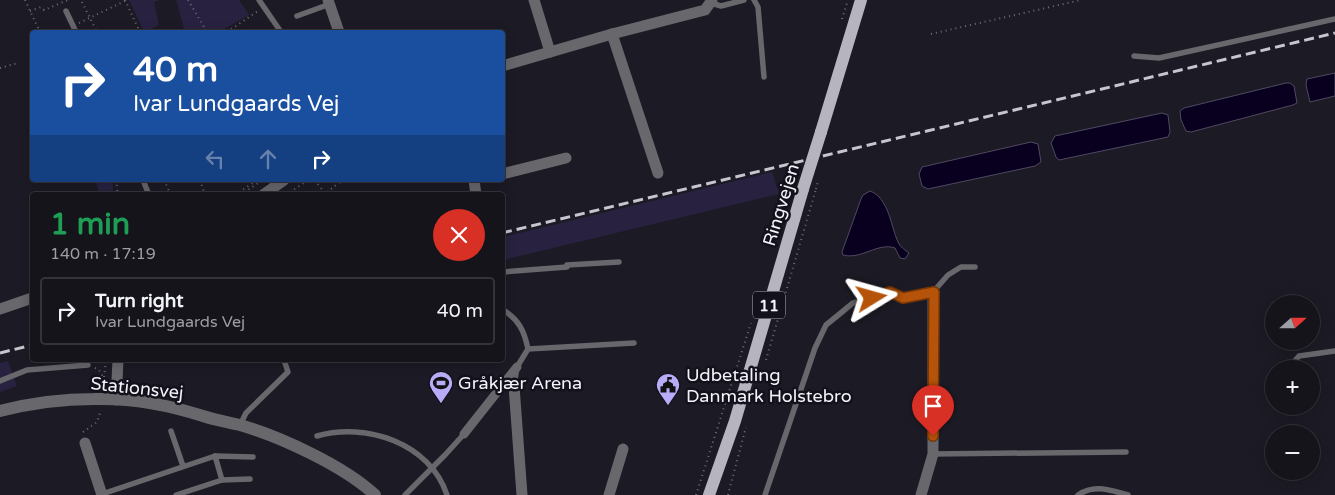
<!DOCTYPE html>
<meta charset="utf-8">
<style>
:root{--surface:#15141b;--page:#1e1d24;--text:#f1f3f6;--muted:#9d9ea3;--line:#34333a}
body{margin:0;font-family:"Varela Round",sans-serif;background:var(--page);color:var(--text);height:100vh;display:flex;flex-direction:column;font-size:19px;white-space:nowrap}
*{box-sizing:border-box;margin:0}
p{font-size:16px;color:var(--muted)}
.icon{flex:none;width:28px;height:28px;fill:none;stroke:currentColor;stroke-width:2;stroke-linecap:round;stroke-linejoin:round}
.map{position:relative;flex:1;overflow:hidden}
.details{position:absolute;left:30px;top:192px;width:475px;height:170px;display:flex;flex-direction:column;background:var(--surface);border-radius:5px;box-shadow:0 2px 12px #0003,0 0 0 1px var(--line)}
.details>*{flex:none}
.top-card{position:absolute;left:30px;top:30px;width:475px;height:152px;border-radius:5px;box-shadow:0 2px 12px #0003,0 0 0 1px var(--line);background:#1a4fa0;color:#fff;overflow:hidden}
.needle{width:32px;rotate:69deg}
.tools{position:absolute;left:1265px;top:295px;display:grid;gap:10px}
.tools a{display:grid;place-items:center;width:55px;height:55px;border-radius:50%;background:var(--surface);box-shadow:0 2px 12px #0003,0 0 0 1px var(--line);font-size:25px}
.pin{position:absolute;display:grid;place-items:center;width:42px;height:42px;color:#fff;margin:-51px -21px;border-radius:50% 50% 50% 0;rotate:-45deg;box-shadow:0 0 5px #0007}
.pin .icon{rotate:45deg}
.me{position:absolute;width:55px;margin:-28px;rotate:82deg;stroke-linejoin:round;filter:drop-shadow(0 0 4px #0008)}
.turn{display:flex;align-items:center;gap:18px;height:105px;padding:0 20px;font-size:22px}
.turn .icon{width:65px;height:65px;stroke-width:2.5}
.turn b{display:block;font-size:35px;line-height:42px}
.lanes{display:flex;align-items:center;height:48px;padding:0 20px;background:#0003;justify-content:center;gap:25px;direction:ltr}
.lanes .off{opacity:.35}
.round{display:grid;place-items:center;flex:none;width:52px;height:52px;border-radius:26px;background:var(--page)}
.head{display:flex;align-items:center;justify-content:space-between;height:85px;padding:0 20px}
h1{font-size:30px;font-weight:700;line-height:38px;color:#1e9e55}
ul{padding:0;list-style:none}
li{display:flex;align-items:center;gap:15px;height:68px;margin:0 10px 8px;padding:0 10px;border:2px solid var(--line);border-radius:5px}
li div{flex:1}
li b{display:block;font-size:19px}
li em{font-style:normal}
.map>svg:first-child{display:block}
.green{fill:#282240}
.water{fill:#090020;stroke:#4f4961}
.lines{fill:none;stroke-linecap:round;stroke-linejoin:round}
.path{stroke:#6f6d76;stroke-width:2;stroke-dasharray:1 4;stroke-linecap:butt}
.service{stroke:#67676c;stroke-width:5.5}
.pedestrian{stroke:#67676c;stroke-width:9}
.minor{stroke:#67676c;stroke-width:11}
.tertiary{stroke:#67676c;stroke-width:12}
.primary{stroke:#b5b4bf;stroke-width:12}
.rail{stroke:#c7c6ce;stroke-width:3;stroke-dasharray:10 5;stroke-linecap:butt}
.path-bridge{stroke:#6f6d76;stroke-width:2;stroke-dasharray:1 4;stroke-linecap:butt}
.primary-bridge{stroke:#b5b4bf;stroke-width:12}
.route-casing{stroke:#753606;stroke-width:12}
.route{stroke:#b45309;stroke-width:9}
.labels{text-anchor:middle;stroke-width:5;stroke-linejoin:round;paint-order:stroke}
.shield{fill:#13111b;stroke:#b0afb7;stroke-width:1}
.shield-label{font-size:16px;font-weight:bold;fill:#f3f3fa}
.street-label{font-size:18px;fill:#f3f3fa;stroke:#13111b}
.poi-label{font-size:18px;fill:#f3f3fa;stroke:#13111b;text-anchor:start}
</style>
<div class="map">
<svg width="1335" height="495" viewBox="0 0 1335 495">
<rect width="100%" height="100%" fill="#1c1a24"/>
<g class="green">
<polygon points="129,0 160,0 154,2 159,25 144,32"/>
<polygon points="176,0 239,0 249,15 219,32 185,32"/>
<polygon points="772,172 779,194 503,260 503,237"/>
<polygon points="96,180 113,180 113,195 99,195"/>
<polygon points="8,361 17,386 0,392 0,363"/>
</g>
<g class="water">
<polygon points="1335,73 1335,96 1310,102 1306,85 1307,79"/>
<polygon points="1286,83 1290,83 1294,86 1297,103 1293,105 1191,132 1186,131 1181,120 1180,111 1184,108"/>
<polygon points="1162,113 1168,115 1170,132 1168,137 1059,160 1056,157 1051,143 1055,136"/>
<polygon points="1031,142 1038,144 1041,162 1035,166 928,189 922,186 919,174 922,167"/>
<path d="M870,191c19,7 21,36 28,51 2,5 7,8 11,11l-4,6 -5,-1 -5,-10c-17,-6 -34,12 -52,7l-1,-3 19,-53 2,-4z"/>
</g>
<g class="lines">
<g class="path">
<polyline points="25,0 40,32"/>
<polyline points="125,0 140,32"/>
<polyline points="188,0 207,32"/>
<polyline points="82,2 97,32"/>
<polyline points="30,11 41,7 44,10 68,0"/>
<polyline points="842,19 848,0"/>
<polyline points="79,23 127,0"/>
<polyline points="227,32 258,11"/>
<polyline points="931,34 1081,0"/>
<polyline points="0,68 18,63"/>
<polyline points="116,180 118,195"/>
<polyline points="164,180 171,195"/>
<polyline points="200,180 205,195"/>
<polyline points="315,180 326,195"/>
<polyline points="117,182 122,180"/>
<polyline points="235,195 257,180"/>
<polyline points="240,195 263,180"/>
<polyline points="286,195 308,180"/>
<polyline points="323,195 343,180"/>
<polyline points="766,360 816,189"/>
<polyline points="95,368 99,370 103,377"/>
<polyline points="103,387 106,360"/>
<polyline points="83,432 97,422 101,410"/>
<polyline points="696,495 751,323"/>
<polyline points="728,495 746,427"/>
</g>
<g class="service">
<polyline points="259,0 281,32"/>
<polyline points="754,0 758,7 764,77"/>
<polyline points="711,3 721,6 744,0"/>
<polyline points="66,11 76,32"/>
<polyline points="297,16 330,4"/>
<polyline points="1134,56 1159,58 1335,19"/>
<polyline points="143,180 149,195"/>
<polyline points="567,265 619,262"/>
<polyline points="502,272 567,267"/>
<path d="M502,309c17,11 22,21 26,40"/>
<polyline points="1288,369 1299,356 1335,351"/>
<polyline points="0,381 27,370 88,365"/>
<polyline points="514,386 517,367 528,349 634,343"/>
<polyline points="240,425 246,413 288,372 284,360"/>
<polyline points="171,431 183,466"/>
<path d="M317,436c49,-14 113,7 130,59"/>
<polyline points="933,454 1126,452"/>
<polyline points="215,456 222,480 250,479"/>
<polyline points="102,494 215,456 253,457"/>
<polyline points="176,495 222,480"/>
<polyline points="405,495 445,455 464,434"/>
<polyline points="765,495 815,348 826,325 853,303 890,292 903,298 933,292 948,275 961,267 975,267"/>
<path d="M1078,495c16,-11 32,-5 50,0"/>
</g>
<polyline class="pedestrian" points="464,434 517,367"/>
<g class="minor">
<polyline points="328,0 339,32"/>
<polyline points="534,0 550,52"/>
<polyline points="612,34 658,173"/>
<polyline points="502,66 612,34 705,10 712,0"/>
<polyline points="502,174 566,158"/>
<polyline points="474,180 476,195"/>
<polyline points="263,195 284,180"/>
<polyline points="0,309 32,298"/>
<polyline points="514,386 522,495"/>
<polyline points="116,400 118,360"/>
<polyline points="85,443 102,495"/>
<polyline points="609,495 623,449"/>
<polyline points="921,495 933,454 933,292"/>
</g>
<path class="tertiary" d="M0,411c31,-8 63,-12 94,-12 36,-1 75,6 109,17 12,4 25,6 37,9 41,12 104,41 135,70"/>
<g class="primary">
<polyline points="821,132 861,0"/>
<polyline points="709,495 735,421 803,189"/>
</g>
<g class="rail">
<polyline points="502,233 1335,33"/>
<polyline points="0,353 32,345"/>
</g>
<polyline class="path-bridge" points="816,189 818,181"/>
<polyline class="primary-bridge" points="803,189 821,132"/>
</g>
<g class="lines">
<g class="route-casing">
<polyline id="route" points="872,298 890,292 903,298 934,292 933,436"/>
</g>
<use href="#route" class="route"/>
</g>
<defs>
<g id="stadium-pin" transform="scale(1.25)"><path d="M0 17L-7.5 6A9.5 9.5 0 1 1 7.5 6Z" fill="#b8abf7" stroke="#13111b"/><path d="M0-5a6.5 5 0 1 0 0 10a6.5 5 0 1 0 0-10ZM-3.5-1.8h7v3.6h-7Z" fill="#111"/></g>
<g id="civic-pin" transform="scale(1.25)"><path d="M0 17L-7.5 6A9.5 9.5 0 1 1 7.5 6Z" fill="#b8abf7" stroke="#13111b"/><path d="M-.6-6.5H3V-4.5H.6V-3L4-1V1h2V6H-6V1h2V-1L-.6-3ZM-1.2 2.5V6h2.4V2.5Z" fill="#111"/></g>
</defs>
<g fill-rule="evenodd">
<use href="#stadium-pin" x="441" y="383"/>
<use href="#civic-pin" x="668" y="385"/>
</g>
<g class="labels">
<rect class="shield" x="753" y="291.5" width="32" height="27" rx="4"/>
<g class="shield-label">
<text x="769" y="311">11</text>
</g>
<g class="street-label">
<text transform="translate(781 205) rotate(-73)" y="6">Ringvejen</text>
<text transform="translate(137 388) rotate(6)" y="6">Stationsvej</text>
</g>
<g class="poi-label">
<text x="686" y="381">Udbetaling<tspan x="686" dy="21">Danmark Holstebro</tspan></text>
<text x="458" y="389">Gråkjær Arena</text>
</g>
</g>
</svg>
<div class="tools">
<a><svg class="needle" viewBox="-14 -14 28 28"><path d="M0-13l5 13h-10z" fill="#e53935"/><path d="M0 13l5-13h-10z" fill="#9d9ea3"/></svg></a>
<a>+</a>
<a>−</a>
</div>
<div class="pin" style="left:933px;top:436px;background:#d93025"><svg class="icon" aria-label="arrive" viewBox="0 0 24 24"><path d="M6 21V4h12l-3 4 3 4H6"/></svg></div>
<svg class="me" style="left:872px;top:298px" viewBox="-20 -20 40 40"><path d="M0-17L14 15 0 8-14 15z" fill="#b45309" stroke="#fff" stroke-width="4"/></svg>
<div class="top-card">
<div class="turn"><svg class="icon" aria-label="right" viewBox="0 0 24 24"><path d="M7 20v-9h11M14 6l5 5-5 5"/></svg><div><b>40 m</b>Ivar Lundgaards Vej</div></div>
<div class="lanes"><svg class="icon off" aria-label="left" viewBox="0 0 24 24"><path d="M17 20v-9H6M10 6l-5 5 5 5"/></svg><svg class="icon off" aria-label="ahead" viewBox="0 0 24 24"><path d="M12 20V5M6 11l6-6 6 6"/></svg><svg class="icon" aria-label="right" viewBox="0 0 24 24"><path d="M7 20v-9h11M14 6l5 5-5 5"/></svg></div>
</div>
<section class="details">
<div class="head"><div><h1>1 min</h1><p>140 m · 17:19</p></div><a class="round" style="background:#d93025;color:#fff"><svg class="icon" aria-label="close" viewBox="0 0 24 24"><path d="M6 6l12 12M18 6L6 18"/></svg></a></div>
<ul>
<li><svg class="icon" aria-label="right" viewBox="0 0 24 24"><path d="M7 20v-9h11M14 6l5 5-5 5"/></svg><div><b>Turn right</b><p>Ivar Lundgaards Vej</p></div><em>40 m</em></li>
</ul>
</section>
</div>
